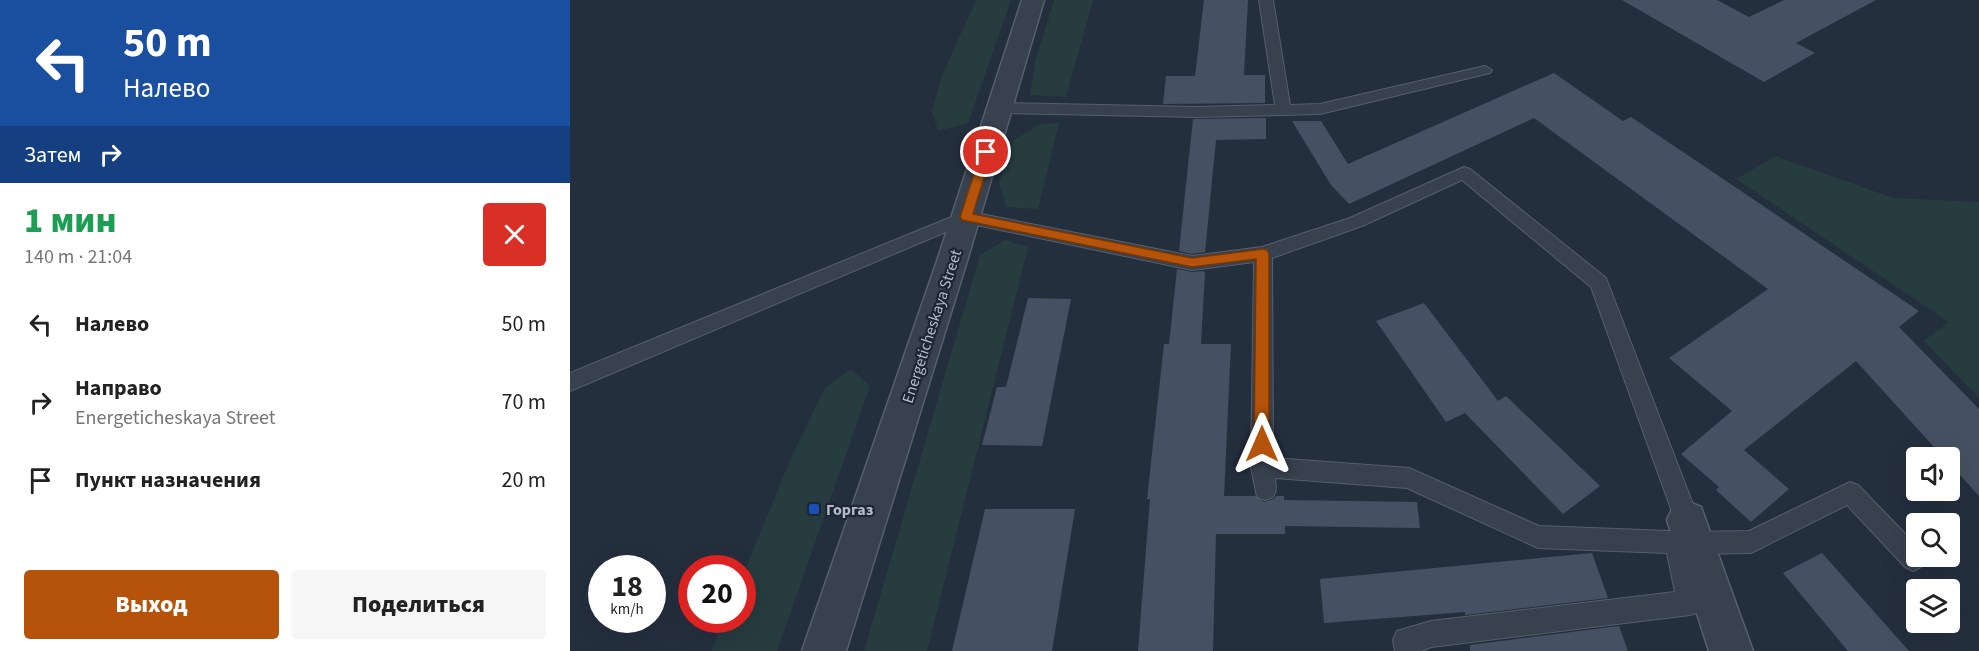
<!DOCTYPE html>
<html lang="ru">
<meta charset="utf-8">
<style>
:root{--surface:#fff;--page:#f6f6f6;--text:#222;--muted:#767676;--accent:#b45309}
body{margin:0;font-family:"Source Sans 3",sans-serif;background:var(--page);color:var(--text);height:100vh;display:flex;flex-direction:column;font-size:22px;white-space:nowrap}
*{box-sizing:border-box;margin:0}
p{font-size:20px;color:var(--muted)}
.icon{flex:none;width:33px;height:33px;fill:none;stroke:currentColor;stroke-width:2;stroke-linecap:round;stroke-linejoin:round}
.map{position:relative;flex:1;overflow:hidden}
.side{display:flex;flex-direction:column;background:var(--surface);width:570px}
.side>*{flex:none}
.top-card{background:#1a4fa0;color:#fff;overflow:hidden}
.buttons{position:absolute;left:1336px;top:447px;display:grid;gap:12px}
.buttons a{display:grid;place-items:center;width:54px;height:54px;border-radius:6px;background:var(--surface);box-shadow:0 6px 24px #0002;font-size:30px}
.speed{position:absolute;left:18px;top:555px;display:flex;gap:12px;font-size:30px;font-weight:700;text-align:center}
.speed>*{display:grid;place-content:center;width:78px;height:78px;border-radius:50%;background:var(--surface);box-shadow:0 6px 24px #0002;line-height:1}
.speed small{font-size:15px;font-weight:400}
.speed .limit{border:9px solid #d22;background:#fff;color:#111}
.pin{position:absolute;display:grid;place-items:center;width:51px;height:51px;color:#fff;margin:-26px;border:3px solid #fff;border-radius:50%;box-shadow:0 2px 6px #0007}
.me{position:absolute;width:66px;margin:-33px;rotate:0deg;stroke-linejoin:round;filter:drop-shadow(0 0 4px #0008)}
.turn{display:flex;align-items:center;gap:21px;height:126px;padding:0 24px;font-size:27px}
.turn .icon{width:78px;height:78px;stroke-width:2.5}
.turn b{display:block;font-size:42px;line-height:51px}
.then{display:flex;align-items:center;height:57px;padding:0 24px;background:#0003;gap:12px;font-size:22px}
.round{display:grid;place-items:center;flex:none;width:63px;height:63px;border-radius:6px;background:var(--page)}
.headline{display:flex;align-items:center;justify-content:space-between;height:102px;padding:0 24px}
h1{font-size:36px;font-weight:800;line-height:45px;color:#1e9e55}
.cta{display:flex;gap:12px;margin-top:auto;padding:12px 24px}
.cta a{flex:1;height:69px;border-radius:6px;background:var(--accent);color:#fff;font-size:24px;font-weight:800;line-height:69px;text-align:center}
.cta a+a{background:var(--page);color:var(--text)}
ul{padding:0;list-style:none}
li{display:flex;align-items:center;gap:18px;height:78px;padding:0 24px}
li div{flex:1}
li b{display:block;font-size:22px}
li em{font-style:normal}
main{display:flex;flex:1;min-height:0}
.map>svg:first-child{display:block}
.green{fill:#263c3f}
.building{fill:#455162}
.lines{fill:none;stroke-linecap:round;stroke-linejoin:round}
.service-casing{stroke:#565f6c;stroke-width:2}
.minor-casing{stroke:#565f6c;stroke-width:3}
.tertiary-casing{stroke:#565f6c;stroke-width:3}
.service{fill:#38414e;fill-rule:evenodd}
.minor{fill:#38414e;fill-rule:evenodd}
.tertiary{fill:#38414e;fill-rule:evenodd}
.route{fill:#b45309;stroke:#753606;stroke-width:1.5}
.transit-dot{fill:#1a4fb4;stroke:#1d2633;stroke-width:2}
.labels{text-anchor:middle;stroke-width:4.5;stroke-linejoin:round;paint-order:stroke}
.street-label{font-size:16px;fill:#b4bcc9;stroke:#1d2633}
.poi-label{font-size:16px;font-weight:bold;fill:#b4bcc9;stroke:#1d2633;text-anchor:start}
</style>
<main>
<section class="side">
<div class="top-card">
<div class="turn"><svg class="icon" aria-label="left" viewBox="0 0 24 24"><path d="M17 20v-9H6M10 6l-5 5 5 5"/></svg><div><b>50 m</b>Налево</div></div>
<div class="then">Затем<svg class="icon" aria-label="right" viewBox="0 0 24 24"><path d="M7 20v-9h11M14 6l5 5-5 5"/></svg></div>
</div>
<div class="headline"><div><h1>1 мин</h1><p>140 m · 21:04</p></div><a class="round" style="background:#d93025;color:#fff"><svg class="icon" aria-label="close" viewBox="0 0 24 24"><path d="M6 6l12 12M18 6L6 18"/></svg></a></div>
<ul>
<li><svg class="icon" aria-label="left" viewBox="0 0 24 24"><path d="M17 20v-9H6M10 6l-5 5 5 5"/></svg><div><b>Налево</b></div><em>50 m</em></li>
<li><svg class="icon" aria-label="right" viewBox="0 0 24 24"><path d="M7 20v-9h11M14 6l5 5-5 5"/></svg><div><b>Направо</b><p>Energeticheskaya Street</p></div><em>70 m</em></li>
<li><svg class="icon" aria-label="arrive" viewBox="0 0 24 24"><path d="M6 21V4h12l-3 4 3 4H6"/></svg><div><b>Пункт назначения</b></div><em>20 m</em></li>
</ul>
<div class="cta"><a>Выход</a><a>Поделиться</a></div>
</section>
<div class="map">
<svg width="1409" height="651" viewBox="0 0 1409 651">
<rect width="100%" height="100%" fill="#242f3e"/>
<g class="green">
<polygon points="406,0 441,0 398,123 368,131 362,111 371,78"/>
<polygon points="484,0 523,0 496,97 460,95 465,62"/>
<polygon points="489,123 468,209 436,207 429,183 444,140 470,124"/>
<polygon points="1206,156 1323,198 1409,202 1409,398 1354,341 1379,322 1166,179"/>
<polygon points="435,240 458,247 357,651 294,651 410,255"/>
<polygon points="281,369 300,386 207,651 141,651 154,620 172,620 173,575 221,458 255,388"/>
</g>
<g class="building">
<polygon points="634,0 678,0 674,75 695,75 695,103 593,104 596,76 625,76"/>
<polygon points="1052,0 1147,0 1179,17 1214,0 1306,0 1226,43 1245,53 1194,82"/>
<polygon points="984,73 1053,121 1061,117 1349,311 1329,327 1409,409 1409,496 1380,464 1380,458 1374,458 1286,361 1174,450 1219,489 1181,522 1146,490 1149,487 1111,454 1162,411 1099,358 1198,289 964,118 779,204 761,185 722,121 751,121 778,164"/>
<polygon points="696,118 696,139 646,140 635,252 622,254 609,251 623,119"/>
<polygon points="607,269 622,272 634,271 635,273 631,344 661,344 654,496 685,496 694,502 704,499 706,496 714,496 714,500 847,502 850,528 715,526 715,534 646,534 643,651 568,651 580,499 577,499 594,344 599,344"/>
<polygon points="458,298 501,299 472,446 412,445 427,387 436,387"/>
<polygon points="854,303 928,401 936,396 1030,486 993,514 895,413 876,422 806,321"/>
<polygon points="415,509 505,509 482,651 382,651"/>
<polygon points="1022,553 1038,598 895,615 895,612 754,623 750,579"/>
<polygon points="1252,553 1339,651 1278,651 1213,573"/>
<polygon points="1049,626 1058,651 900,651 900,645"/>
</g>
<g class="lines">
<g class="service-casing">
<g id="service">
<polygon points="689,0 703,0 720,105 750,104 915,66 922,70 920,73 750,114 626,117 430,113 422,108 430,103 626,107 705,105"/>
<polygon points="894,167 900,169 1036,278 1129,520 1125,528 1117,531 1109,528 1105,520 1021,287 892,180 792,226 702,258 703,458 839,468 969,526 1124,532 1179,531 1280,482 1288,485 1347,546 1347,556 1354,556 1355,559 1351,567 1343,571 1335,567 1277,505 1181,553 1121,554 1132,603 1129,612 1120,615 861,647 851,651 825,651 823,640 827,631 861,621 1105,592 1097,553 968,548 837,488 705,478 706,490 703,497 695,500 687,497 681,467 684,262 622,270 397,223 0,391 0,373 396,211 622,256 692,247 780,218"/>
</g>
</g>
<g class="minor-casing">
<polygon id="minor" points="1117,501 1131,507 1183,651 1139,651 1097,520 1103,507"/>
</g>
<g class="tertiary-casing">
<polygon id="tertiary" points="452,0 474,0 397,261 276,651 232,651 367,261"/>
</g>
<use href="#service" class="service"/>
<use href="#minor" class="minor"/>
<use href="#tertiary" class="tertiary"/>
</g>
<polygon class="route" points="416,148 422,152 403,214 622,258 693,249 697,250 699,254 699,444 697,448 692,450 686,448 684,444 686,259 622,267 392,220 390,217 411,152"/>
<rect class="transit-dot" x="238" y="503" width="12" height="12" rx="3"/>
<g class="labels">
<g class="street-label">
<text transform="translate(361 326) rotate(-72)" y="6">Energeticheskaya Street</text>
</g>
<g class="poi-label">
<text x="256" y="515">Горгаз</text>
</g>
</g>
</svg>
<div class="buttons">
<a><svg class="icon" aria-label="sound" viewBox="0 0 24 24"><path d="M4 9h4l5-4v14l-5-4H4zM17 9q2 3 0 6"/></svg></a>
<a><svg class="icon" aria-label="search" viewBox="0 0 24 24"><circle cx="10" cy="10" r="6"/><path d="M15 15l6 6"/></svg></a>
<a><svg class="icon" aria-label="layers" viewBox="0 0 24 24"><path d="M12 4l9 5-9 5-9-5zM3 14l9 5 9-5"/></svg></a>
</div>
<div class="speed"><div>18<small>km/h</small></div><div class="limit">20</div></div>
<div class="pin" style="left:416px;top:152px;background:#d93025"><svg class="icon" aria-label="arrive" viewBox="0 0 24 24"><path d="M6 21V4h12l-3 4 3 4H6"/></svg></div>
<svg class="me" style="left:692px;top:444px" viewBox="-20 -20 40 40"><path d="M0-17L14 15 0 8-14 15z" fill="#b45309" stroke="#fff" stroke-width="4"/></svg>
</div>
</main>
